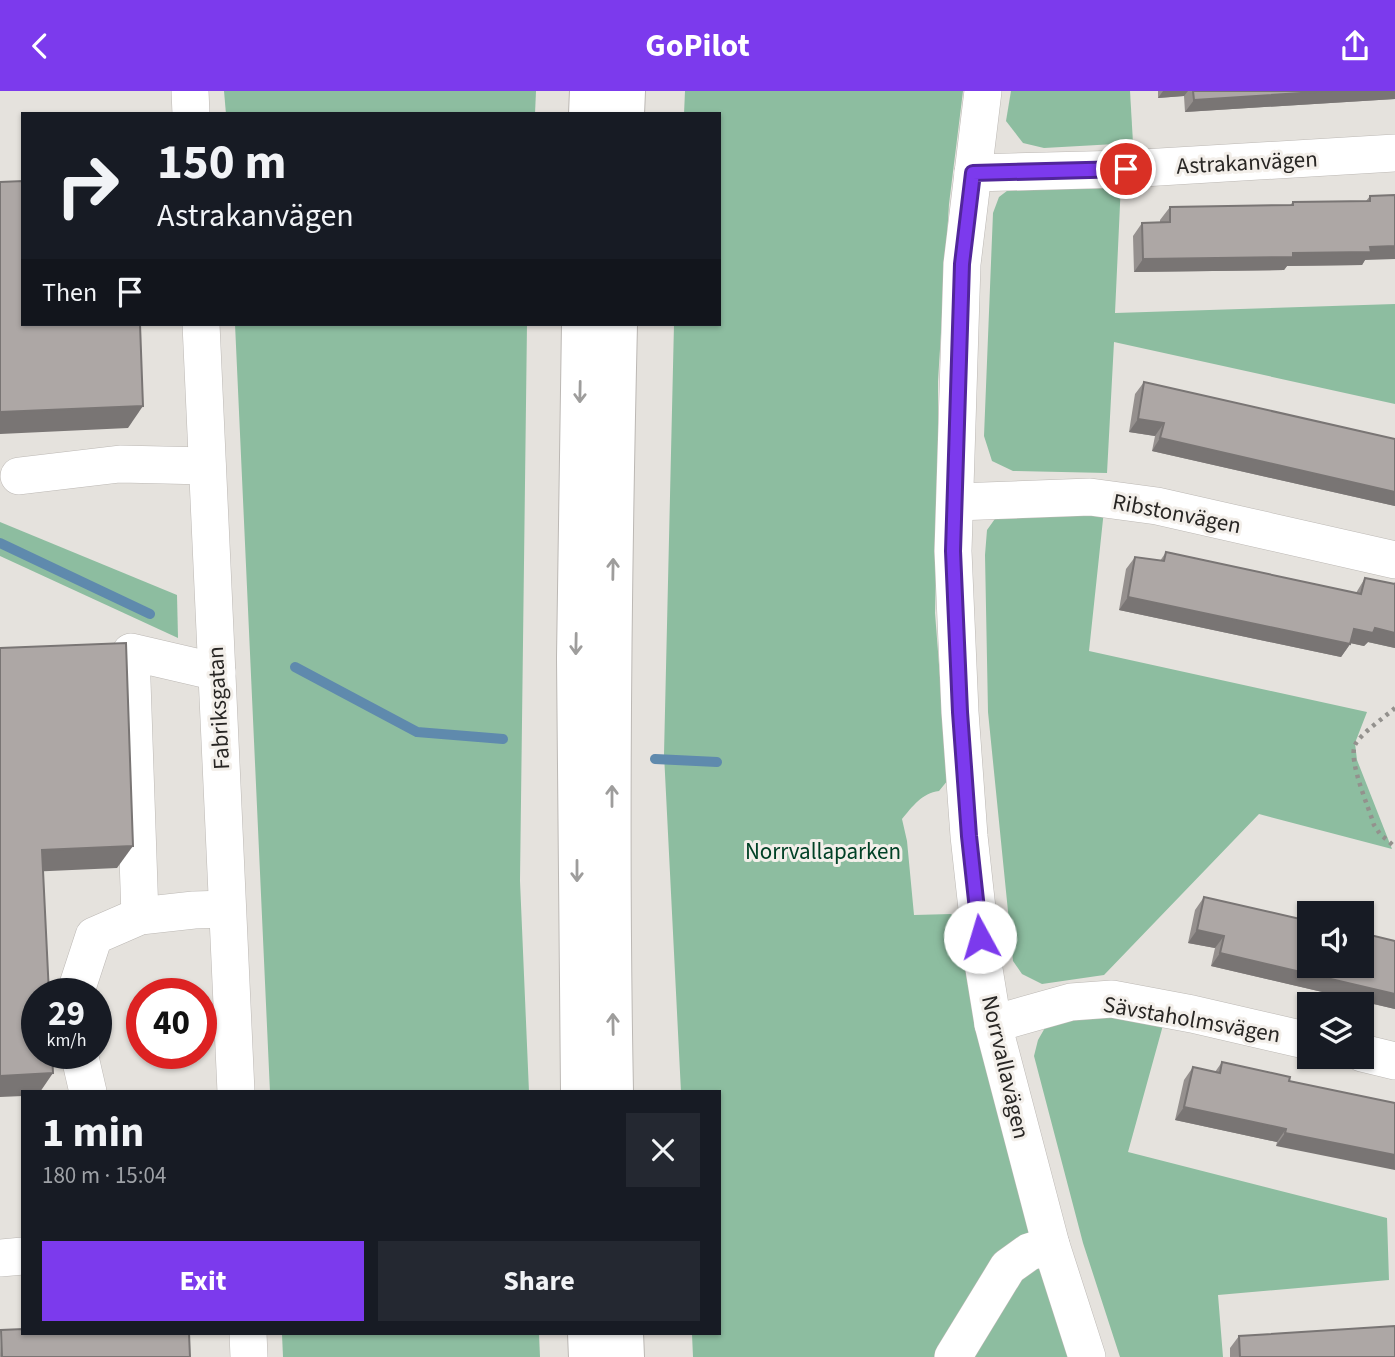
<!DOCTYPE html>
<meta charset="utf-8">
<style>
:root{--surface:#171b24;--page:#242831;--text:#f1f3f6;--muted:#9ea1a6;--accent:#7c3aed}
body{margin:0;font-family:"Source Sans 3",sans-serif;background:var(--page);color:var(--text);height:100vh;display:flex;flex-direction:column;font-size:26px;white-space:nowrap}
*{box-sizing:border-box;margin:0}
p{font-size:23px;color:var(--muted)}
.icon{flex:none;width:38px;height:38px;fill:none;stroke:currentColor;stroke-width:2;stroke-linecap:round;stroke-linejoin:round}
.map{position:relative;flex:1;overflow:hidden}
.panel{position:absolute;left:21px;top:999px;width:700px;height:245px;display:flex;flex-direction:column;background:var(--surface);border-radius:0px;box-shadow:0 2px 5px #0004}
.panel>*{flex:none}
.banner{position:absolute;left:21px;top:21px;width:700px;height:214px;border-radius:0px;box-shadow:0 2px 5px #0004;background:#171b24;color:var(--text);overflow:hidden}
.tools{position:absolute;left:1297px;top:810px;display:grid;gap:14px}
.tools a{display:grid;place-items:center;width:77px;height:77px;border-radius:0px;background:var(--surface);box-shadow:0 2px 5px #0004;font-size:35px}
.speed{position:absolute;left:21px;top:887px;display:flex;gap:14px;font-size:35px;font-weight:700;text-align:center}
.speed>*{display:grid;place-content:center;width:91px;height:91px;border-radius:50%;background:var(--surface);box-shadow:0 2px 5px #0004;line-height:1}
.speed small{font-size:18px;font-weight:400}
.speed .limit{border:10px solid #d22;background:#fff;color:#111}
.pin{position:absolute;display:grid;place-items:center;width:60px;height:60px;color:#fff;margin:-30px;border:4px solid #fff;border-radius:50%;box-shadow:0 2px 7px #0007}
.me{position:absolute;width:77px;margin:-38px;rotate:354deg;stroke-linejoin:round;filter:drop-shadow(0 0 5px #0008)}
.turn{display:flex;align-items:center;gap:24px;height:147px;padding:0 21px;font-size:32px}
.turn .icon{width:91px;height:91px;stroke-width:2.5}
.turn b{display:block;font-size:49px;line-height:60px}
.then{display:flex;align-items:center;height:66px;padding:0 21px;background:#0003;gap:14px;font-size:26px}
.round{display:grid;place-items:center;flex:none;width:74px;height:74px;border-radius:0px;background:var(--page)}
.headline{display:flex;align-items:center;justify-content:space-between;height:119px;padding:0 21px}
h1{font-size:42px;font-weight:700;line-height:52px}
.action{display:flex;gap:14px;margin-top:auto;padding:14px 21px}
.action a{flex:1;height:80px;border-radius:0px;background:var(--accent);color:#fff;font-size:28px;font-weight:700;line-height:80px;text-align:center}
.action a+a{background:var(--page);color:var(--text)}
header{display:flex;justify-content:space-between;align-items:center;height:91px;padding:0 21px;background:var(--accent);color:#fff;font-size:32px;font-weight:700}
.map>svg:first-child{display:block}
.green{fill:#8dbda0}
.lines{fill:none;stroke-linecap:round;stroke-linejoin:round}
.stream{stroke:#5f8aad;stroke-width:10}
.minor-casing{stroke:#bcb8b4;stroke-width:38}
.highway-casing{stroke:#bcb8b4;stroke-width:40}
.path{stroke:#93918d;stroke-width:4.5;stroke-dasharray:3.5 5;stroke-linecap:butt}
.minor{stroke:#fff;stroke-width:37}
.highway{stroke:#fff;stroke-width:38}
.wall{fill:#95908e}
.shaded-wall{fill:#797574}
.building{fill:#ada7a5;stroke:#797574;stroke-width:2}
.oneway{stroke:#9e9d9c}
.route-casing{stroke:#51269a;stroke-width:18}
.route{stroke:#7c3aed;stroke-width:12}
.labels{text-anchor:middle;stroke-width:6;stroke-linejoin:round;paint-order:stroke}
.street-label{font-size:23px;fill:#282624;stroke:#f3efea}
.park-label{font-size:23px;fill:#004126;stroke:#f3efea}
</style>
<header><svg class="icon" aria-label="back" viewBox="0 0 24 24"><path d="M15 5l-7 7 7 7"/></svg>GoPilot<svg class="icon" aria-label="share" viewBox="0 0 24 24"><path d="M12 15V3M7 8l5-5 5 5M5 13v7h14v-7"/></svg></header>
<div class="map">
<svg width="1395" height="1266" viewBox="0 0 1395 1266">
<rect width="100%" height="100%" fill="#e5e2dd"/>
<g class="green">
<polygon points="224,0 536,0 535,23 226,23"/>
<path d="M685,0h278l-14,113 -11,177v108l-3,124 13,167 -9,11c-17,2 -27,16 -37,28l5,22 7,74 37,-1 12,7 111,436h-381l-1,-23 27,-1v-241h-38l-17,-338 10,-430h45v-210h-35z"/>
<polygon points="1011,0 1130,0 1133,52 1044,57 1023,52 1006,30"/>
<polygon points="1121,92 1115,222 1395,213 1395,313 1114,251 1107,382 1013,380 992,370 984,345 993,122 999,106 1016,93"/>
<polygon points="235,233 527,233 520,790 529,1001 270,1001"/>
<polygon points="1104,419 1089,560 1367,621 1355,652 1357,669 1392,758 1259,723 1104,884 1042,893 1022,883 1013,870 988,621 985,464 987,439 997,425"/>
<polygon points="0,431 177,504 178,547 0,465"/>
<polygon points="1116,917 1165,927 1128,1061 1387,1127 1389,1189 1218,1204 1223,1266 1120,1266 1083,1152 1034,965 1038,949 1046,935"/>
<polygon points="282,1243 539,1243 540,1266 283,1266"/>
</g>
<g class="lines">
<g class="stream">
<polyline points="0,452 150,523"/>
<polyline points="295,576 417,641 503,648"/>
<polyline points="655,668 717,671"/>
</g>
<g class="minor-casing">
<g id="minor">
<polyline points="190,0 191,23"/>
<polyline points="983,0 962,173 953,460 960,621 969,745 983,872 993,933 1051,1154 1087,1266"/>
<polyline points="973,82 1126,78 1395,62"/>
<polyline points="201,233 236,1001"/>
<polyline points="19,385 120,373 207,375"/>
<polyline points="956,411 1090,406 1157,415 1395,469"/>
<polyline points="140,825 131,561 217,581"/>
<polyline points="75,903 94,845 140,825 194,819 227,818"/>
<polyline points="993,933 1071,911 1112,908 1192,923 1309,950"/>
<polyline points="79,962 88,1001"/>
<polyline points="1362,962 1395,970"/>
<polyline points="0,1167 23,1165"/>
<polyline points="248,1242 249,1266"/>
<polyline points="953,1266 1008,1176 1029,1161 1051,1154"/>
</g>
</g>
<g class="highway-casing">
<g id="highway">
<polyline points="588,23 589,0"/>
<polyline points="625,23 626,0"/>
<polyline points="580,1001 576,567 581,233"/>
<path d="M614,1001c-5,-256 -2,-512 4,-768"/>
<polyline points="587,1242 588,1266"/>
<polyline points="624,1242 625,1266"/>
</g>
</g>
<path class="path" d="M1395,617c-10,9 -35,26 -40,37 -7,16 14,63 19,80l6,9 15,13"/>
<use href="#minor" class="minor"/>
<use href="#highway" class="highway"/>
</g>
<g class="wall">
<polygon points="1158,0 1395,0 1395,8 1185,21 1184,5 1158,7"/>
<polygon points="1370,105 1365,169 1362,174 1287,175 1284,179 1134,181 1133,145 1142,132 1160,131 1160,129 1170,116 1290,114 1293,111 1366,110"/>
<polygon points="1144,291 1395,348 1395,415 1152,360 1155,345 1129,341 1135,303"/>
<polygon points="1166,461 1356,502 1365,487 1393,493 1395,491 1395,557 1368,551 1364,555 1351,552 1341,566 1119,519 1126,478 1135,466 1160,470"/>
<polygon points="1204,806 1395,850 1395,918 1211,875 1215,857 1188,852 1195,819"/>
<polygon points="1222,971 1289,990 1395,1012 1276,1055 1277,1051 1175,1029 1184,989 1193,976 1215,981"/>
<polygon points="1,1239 190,1266 0,1266"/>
<polygon points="1239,1245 1395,1266 1230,1266 1230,1257"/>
</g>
<g class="shaded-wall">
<polygon points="1163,0 1188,0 1184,5 1158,7"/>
<polygon points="1332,0 1395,0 1395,8 1185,21 1194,9"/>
<polygon points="1395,155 1395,168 1365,169 1362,174 1287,175 1284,179 1134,181 1143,168 1293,162 1370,156"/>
<polygon points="143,315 128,337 0,343 0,321"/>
<polygon points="1138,328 1164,332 1155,345 1129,341"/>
<polygon points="1160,347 1395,401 1395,415 1152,360"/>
<polygon points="1128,506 1350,553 1341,566 1119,519"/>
<polygon points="1375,537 1395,542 1395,557 1368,551 1364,555 1345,551 1354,538"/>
<polygon points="133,755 117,777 27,781 42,759"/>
<polygon points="1197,839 1224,845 1215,857 1188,852"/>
<polygon points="1220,862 1395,903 1395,918 1211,875"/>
<polygon points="53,982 40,1001 23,1001 23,1005 0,1006 0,985"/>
<polygon points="1184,1016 1286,1038 1277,1051 1175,1029"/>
<polygon points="1285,1042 1395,1064 1395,1079 1276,1055"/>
</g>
<g class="building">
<polygon points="1193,0 1332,0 1194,9"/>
<polygon points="23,90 23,233 140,233 143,315 0,321 0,91"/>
<polygon points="1395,104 1395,155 1370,156 1371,161 1293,162 1293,166 1143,168 1142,132 1170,131 1170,116 1293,114 1293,111 1370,110 1370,105"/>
<polygon points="1144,291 1395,348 1395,401 1160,347 1164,332 1138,328"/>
<polygon points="1166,461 1361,503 1365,487 1395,493 1395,542 1375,537 1373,542 1354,538 1350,553 1128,506 1135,466 1164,470"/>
<polygon points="126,552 133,755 42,759 49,903 37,903 37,962 52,962 53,982 0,985 0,557"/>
<polygon points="1204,806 1309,830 1309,875 1362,875 1362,842 1395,850 1395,903 1220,862 1224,845 1197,839"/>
<polygon points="1222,971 1290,986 1289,990 1395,1012 1395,1064 1285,1042 1286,1038 1184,1016 1193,976 1220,982"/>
<polygon points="1395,1235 1395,1266 1240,1266 1239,1245"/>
<polygon points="23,1238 23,1242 189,1242 190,1266 2,1266 1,1239"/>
</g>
<defs><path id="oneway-shaft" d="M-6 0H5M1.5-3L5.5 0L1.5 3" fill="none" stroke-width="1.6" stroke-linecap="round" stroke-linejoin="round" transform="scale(1.75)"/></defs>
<g class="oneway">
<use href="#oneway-shaft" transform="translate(580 301) rotate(91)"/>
<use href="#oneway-shaft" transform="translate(613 478) rotate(-89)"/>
<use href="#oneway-shaft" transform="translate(576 553) rotate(91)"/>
<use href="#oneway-shaft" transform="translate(612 705) rotate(-90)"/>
<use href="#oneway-shaft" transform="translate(577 780) rotate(90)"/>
<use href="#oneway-shaft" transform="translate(613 933) rotate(-91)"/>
</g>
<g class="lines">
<g class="route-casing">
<polyline id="route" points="980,846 969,745 960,621 953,460 962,173 973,82 1126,78"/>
</g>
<use href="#route" class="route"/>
</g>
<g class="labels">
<g class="street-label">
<text transform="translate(1247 71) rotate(-3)" y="8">Astrakanvägen</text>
<text transform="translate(1177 422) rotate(11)" y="8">Ribstonvägen</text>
<text transform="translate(218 617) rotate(-93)" y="8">Fabriksgatan</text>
<text transform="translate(1192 928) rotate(10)" y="8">Sävstaholmsvägen</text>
<text transform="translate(1006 976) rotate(77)" y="8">Norrvallavägen</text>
</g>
<g class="park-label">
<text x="823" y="768">Norrvallaparken</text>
</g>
</g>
</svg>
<div class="tools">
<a><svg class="icon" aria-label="sound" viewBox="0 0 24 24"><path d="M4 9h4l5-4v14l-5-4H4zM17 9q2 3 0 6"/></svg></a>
<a><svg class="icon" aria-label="layers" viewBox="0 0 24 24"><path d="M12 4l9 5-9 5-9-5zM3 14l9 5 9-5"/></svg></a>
</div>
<div class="speed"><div>29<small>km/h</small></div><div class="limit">40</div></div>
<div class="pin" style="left:1126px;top:78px;background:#d93025"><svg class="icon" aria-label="arrive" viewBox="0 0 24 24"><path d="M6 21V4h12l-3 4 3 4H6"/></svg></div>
<svg class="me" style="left:980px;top:846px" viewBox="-20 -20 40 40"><circle r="19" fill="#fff"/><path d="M0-13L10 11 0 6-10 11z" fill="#7c3aed"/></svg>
<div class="banner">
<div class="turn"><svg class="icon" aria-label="right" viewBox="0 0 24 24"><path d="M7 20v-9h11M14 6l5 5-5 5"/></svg><div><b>150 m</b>Astrakanvägen</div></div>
<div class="then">Then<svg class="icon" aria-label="arrive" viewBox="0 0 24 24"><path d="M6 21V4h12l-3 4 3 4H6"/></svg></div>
</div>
<section class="panel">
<div class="headline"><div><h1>1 min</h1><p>180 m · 15:04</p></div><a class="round"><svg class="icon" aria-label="close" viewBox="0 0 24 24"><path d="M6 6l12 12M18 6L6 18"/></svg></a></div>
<div class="action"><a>Exit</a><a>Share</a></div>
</section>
</div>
